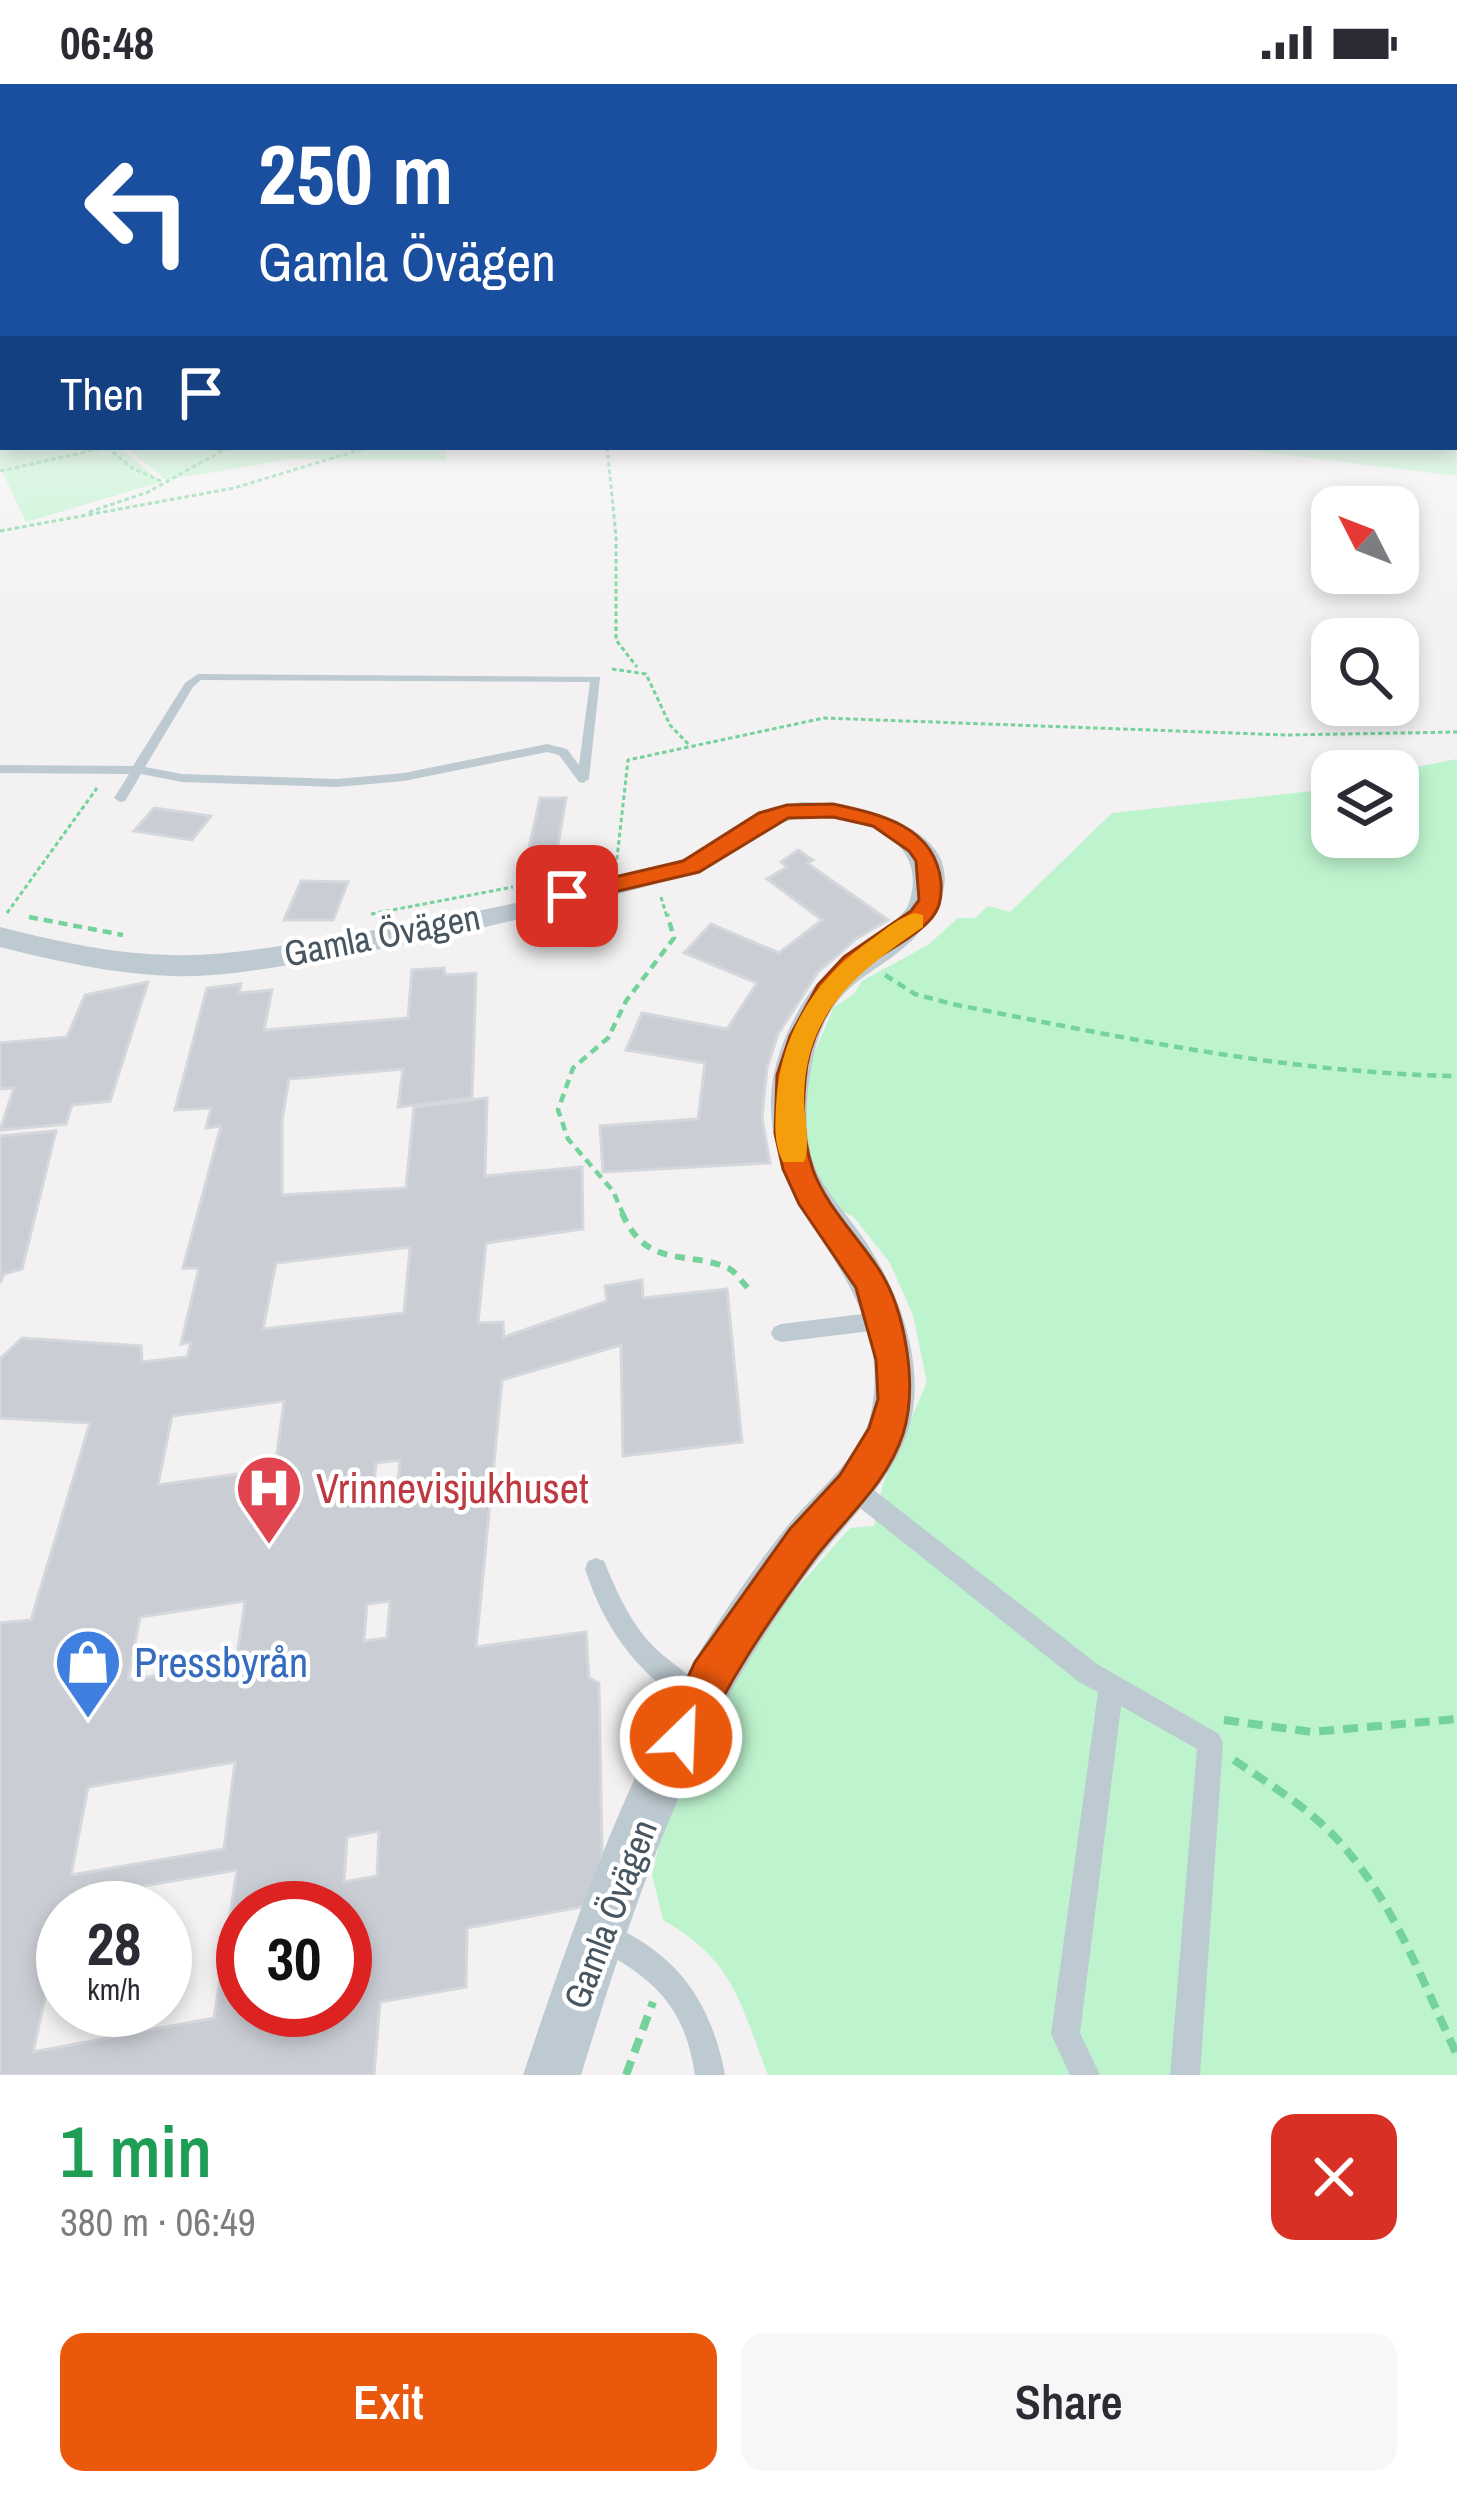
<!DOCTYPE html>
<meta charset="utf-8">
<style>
:root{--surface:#fff;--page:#f7f7f7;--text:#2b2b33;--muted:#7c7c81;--accent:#ea580c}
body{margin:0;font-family:"Archivo Narrow",sans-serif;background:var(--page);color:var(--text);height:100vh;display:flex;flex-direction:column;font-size:45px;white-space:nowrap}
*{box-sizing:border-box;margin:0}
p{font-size:39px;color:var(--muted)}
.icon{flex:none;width:66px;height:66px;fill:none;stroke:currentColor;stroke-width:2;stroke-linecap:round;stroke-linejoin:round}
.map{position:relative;height:1991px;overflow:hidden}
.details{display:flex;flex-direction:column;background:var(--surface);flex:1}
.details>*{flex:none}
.guide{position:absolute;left:0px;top:0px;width:1458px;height:366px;box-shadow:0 6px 18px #0003;background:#1a4fa0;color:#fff;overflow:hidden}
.needle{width:78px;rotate:312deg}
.controls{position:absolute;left:1311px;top:402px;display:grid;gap:24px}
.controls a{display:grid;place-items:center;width:108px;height:108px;border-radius:24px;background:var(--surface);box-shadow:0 6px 18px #0003;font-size:60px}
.speed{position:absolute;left:36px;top:1797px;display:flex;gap:24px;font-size:60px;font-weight:700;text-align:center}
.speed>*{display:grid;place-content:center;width:156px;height:156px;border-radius:50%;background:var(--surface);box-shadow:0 6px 18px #0003;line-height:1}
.speed small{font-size:30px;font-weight:400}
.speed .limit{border:18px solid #d22;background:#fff;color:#111}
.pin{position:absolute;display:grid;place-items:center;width:102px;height:102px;color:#fff;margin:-51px;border-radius:24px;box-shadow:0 6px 18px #0006}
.me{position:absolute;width:132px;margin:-66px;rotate:24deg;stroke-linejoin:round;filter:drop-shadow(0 0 9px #0008)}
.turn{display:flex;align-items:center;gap:42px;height:252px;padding:0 60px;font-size:54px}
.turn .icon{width:156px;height:156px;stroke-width:2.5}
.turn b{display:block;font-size:84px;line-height:102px}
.then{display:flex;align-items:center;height:114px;padding:0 60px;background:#0003;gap:24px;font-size:45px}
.round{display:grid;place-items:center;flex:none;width:126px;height:126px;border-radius:24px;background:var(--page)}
.headline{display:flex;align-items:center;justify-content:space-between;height:204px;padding:0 60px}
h1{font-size:72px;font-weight:600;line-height:90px;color:#1e9e55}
.primary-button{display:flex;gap:24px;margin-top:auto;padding:24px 60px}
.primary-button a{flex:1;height:138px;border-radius:24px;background:var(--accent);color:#fff;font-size:48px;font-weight:600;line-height:138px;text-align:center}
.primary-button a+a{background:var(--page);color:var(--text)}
.status{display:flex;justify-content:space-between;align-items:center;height:84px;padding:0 60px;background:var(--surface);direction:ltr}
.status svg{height:33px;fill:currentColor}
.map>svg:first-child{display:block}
.green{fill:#bdf3cd}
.building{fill:#caced4;stroke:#d4d8dd;stroke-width:3;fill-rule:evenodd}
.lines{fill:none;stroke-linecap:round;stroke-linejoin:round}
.path-far3{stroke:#73d39b;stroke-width:3;stroke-dasharray:4.5 3;stroke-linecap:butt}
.path-far2{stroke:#73d39b;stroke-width:4.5;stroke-dasharray:9 6;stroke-linecap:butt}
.path-far1{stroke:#73d39b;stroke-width:6;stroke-dasharray:10 8;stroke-linecap:butt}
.path{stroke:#73d39b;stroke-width:8;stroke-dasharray:15 9;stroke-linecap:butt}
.service{fill:#becad1;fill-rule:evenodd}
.minor{fill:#becad1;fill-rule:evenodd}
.route{fill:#ea580c;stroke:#983908;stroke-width:3}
.slow{fill:#f59e0b}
.labels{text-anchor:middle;stroke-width:9;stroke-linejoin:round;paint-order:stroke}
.street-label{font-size:36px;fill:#475660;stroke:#fff}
.near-health-label{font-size:42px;fill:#be3a42;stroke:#fff;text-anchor:start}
.near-shop-label{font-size:42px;fill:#366cbe;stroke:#fff;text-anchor:start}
</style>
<div class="status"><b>06:48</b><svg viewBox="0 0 49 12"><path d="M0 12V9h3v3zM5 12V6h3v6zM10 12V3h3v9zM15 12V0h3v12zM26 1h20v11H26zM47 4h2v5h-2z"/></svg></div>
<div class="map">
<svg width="1457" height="1991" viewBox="0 0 1457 1991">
<rect width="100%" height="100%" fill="#f3f1f1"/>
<g class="green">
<polygon points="0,267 3,363 120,363 161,398 26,438 0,383"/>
<polygon points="1455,267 1457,392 1221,363 1455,363"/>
<polygon points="126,363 444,363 447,376 291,375 166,396"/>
<path d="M1457,675v1316h-689c-28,-72 -34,-115 -105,-155l-11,-46 10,-41 27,-70 87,-151 74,-84 24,-2 9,-42 44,-102 -14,-67 -23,-52 -37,-47 -18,-8 -40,-80 15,-66 24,-55 20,-13 8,-13 66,-36 30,-27h17l13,-12 22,6 102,-99 219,-24 1,-9v57h66v-66h-66l16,-5 63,2z"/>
</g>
<g class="building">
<polygon points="540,714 566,714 556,773 527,773"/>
<polygon points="154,724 211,732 192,756 134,747"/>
<polygon points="798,766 813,776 807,779 888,836 856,855 818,888 778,950 767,984 762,1034 770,1079 603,1088 600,1042 698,1035 705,979 626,966 642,929 727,945 757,899 684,869 711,840 779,869 822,836 767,795 787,783 781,778"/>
<polygon points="301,797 348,798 333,836 284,836"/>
<path d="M444,884l1,7 31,-2 -4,125 -74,9 5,-38 -114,10 -7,41v75l124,-7 8,-81 73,-9 -2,78 97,-9 1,62 -97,14 -8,80 25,-1 1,15 103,-36 -2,-15 37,-6 1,18 84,-9 15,153 -119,14 -2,-111 -119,35 -26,267 110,-15 3,46 10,5 3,171 -10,51 -125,23 -1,59 -86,15 -6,73h-374v-452l31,-3 59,-197 -90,-5v-59l22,-21 119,8 1,16 45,-5 4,-15 -10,2 18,-76h-16l38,-142 -15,2 5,-20 -36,2 32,-122 34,-4 -2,9 33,-3 -8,40 144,-12 4,-48zM410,1163l-6,66 -141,16 13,-66zM284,1317l-9,68 -117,16 14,-69zM400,1376l-3,31 -24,2 3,-30zM245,1517l-9,62 -108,17 12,-63zM390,1517l-3,37 -23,3 3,-37zM235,1678l-11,87 -153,26 17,-88zM379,1747l-2,45 -33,6 3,-45zM237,1786l-23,148 -181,34 34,-153zM243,1824h102v102h-102z"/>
<polygon points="148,898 110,1017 72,1021 66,1040 0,1046 14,1004 0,1005 0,959 67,953 85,911"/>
<polygon points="56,1047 22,1185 4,1190 0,1199 0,1052"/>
</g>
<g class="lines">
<g class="path-far3">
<polyline points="107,363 132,384 163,398"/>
<polyline points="607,363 616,452 616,556 637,583"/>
<polyline points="0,387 108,363"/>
<polyline points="89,428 148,408 229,363"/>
<polyline points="0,447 234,404 369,363"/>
<polyline points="612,585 646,590 670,641 690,662"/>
<polyline points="616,783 628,676 824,634 1286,651 1457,648"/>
<polyline points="661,813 667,833"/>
<polyline points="7,829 97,704"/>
<polyline points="371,830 513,803"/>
</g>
<g class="path-far2">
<polyline points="29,833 123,851"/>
<path d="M885,891l30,19 37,10c168,33 333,69 505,72"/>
<polyline points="624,1132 613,1107 568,1055 558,1026 573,984 608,954 626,917 674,854 667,830"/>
</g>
<path class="path-far1" d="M622,1129c25,57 65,37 106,55 7,3 14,14 20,20"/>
<g class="path">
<polyline points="1224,1636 1312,1648 1457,1635"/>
<path d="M1234,1676c35,24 73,47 102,78 57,61 86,143 121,217"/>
<polyline points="626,1991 653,1918"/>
</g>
<g class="service">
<path d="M198,590l402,3 -11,102 -6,4 -4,-1 -20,-27 -12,-3 -143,29 -67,6 -155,-5 -41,-8 -16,27 -5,1 -6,-4 15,-24 -129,-1v-8l133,1 52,-83zM201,596l389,2 -11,83 -12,-16 -20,-5 -143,29 -67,6 -155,-5 -37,-7 48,-80z"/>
<polygon points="879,1228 886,1231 889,1237 886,1243 879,1246 781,1258 774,1255 771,1249 774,1243 781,1240"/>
<polygon points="853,1393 861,1396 1097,1580 1219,1650 1223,1659 1200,1991 1170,1991 1197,1665 1121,1622 1080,1949 1100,1991 1070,1991 1051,1950 1098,1608 1079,1598 845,1412 842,1404 845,1396"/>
<path d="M596,1474l8,3c13,31 25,60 49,85 15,16 48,34 56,53l-3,9 -9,3c-12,-5 -22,-13 -32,-22 -40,-33 -64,-71 -80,-120l3,-8z"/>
<path d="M604,1838c72,30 107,78 121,153h-30c-8,-51 -25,-81 -69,-110 -13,-9 -30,-14 -36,-29l4,-10z"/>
</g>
<path class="minor" d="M801,718c58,0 186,30 130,115 -43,65 -103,49 -120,152 -5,28 -7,62 1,90 9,29 32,51 49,76 34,48 63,120 51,180 -12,59 -58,98 -93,143 -30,38 -56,79 -81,121 -71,123 -115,260 -157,396h-58c49,-146 100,-293 179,-427 25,-41 53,-81 83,-119 28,-36 76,-69 86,-116 34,-162 -182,-228 -65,-415 26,-40 72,-54 101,-90 28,-69 -49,-95 -105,-90 -38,3 -79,48 -122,59 -117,33 -235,62 -355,82 -51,8 -103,19 -154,17 -58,-2 -115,-15 -171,-29v-20c56,14 113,27 170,28 55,2 109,-9 163,-18 115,-18 234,-42 346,-77 45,-14 74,-50 122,-58z"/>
</g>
<linearGradient id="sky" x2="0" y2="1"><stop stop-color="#81c8ec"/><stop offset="0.49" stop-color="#faf9f9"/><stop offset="1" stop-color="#faf9f9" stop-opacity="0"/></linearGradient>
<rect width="1457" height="546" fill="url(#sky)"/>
<path class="route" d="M833,720c47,10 102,22 108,78 1,16 -1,28 -13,40 -19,20 -47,30 -67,48 -29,26 -54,70 -56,111 -3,30 -2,60 8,89 13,36 44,66 65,98 28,42 40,119 25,166 -16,50 -58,84 -89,125 -45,61 -87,123 -118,192l-15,6 -14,-6 -6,-14 34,-75 95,-133 50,-54 29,-47 9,-29 -2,-39 -20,-72 -57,-84 -16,-35 -8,-36 2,-58 13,-39 28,-51 26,-28 67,-46 8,-11 -3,-39 -7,-10 -36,-25 -40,-9 -45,1 -89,54 -132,31 -12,-7 4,-6 124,-29 76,-48 28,-8z"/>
<path class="slow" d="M915,829l8,2v12c-65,45 -117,83 -119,170 0,19 7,50 0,65h-21c-9,-18 -8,-35 -7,-55 3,-73 39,-129 99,-170 12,-9 25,-20 40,-24z"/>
<defs>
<g id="hospital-pin" transform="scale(3.45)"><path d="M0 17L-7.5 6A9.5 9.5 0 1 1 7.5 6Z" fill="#e0444e" stroke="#fff"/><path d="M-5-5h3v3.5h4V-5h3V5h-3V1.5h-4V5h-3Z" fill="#fff"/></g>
<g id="shop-pin" transform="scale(3.45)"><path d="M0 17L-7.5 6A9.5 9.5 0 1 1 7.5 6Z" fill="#3f7fe0" stroke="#fff"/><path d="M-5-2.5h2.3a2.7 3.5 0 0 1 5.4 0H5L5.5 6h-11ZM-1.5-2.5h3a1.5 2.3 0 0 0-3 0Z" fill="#fff"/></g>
</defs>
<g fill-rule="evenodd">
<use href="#hospital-pin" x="269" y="1404"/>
<use href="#shop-pin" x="88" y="1578"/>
</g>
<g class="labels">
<g class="street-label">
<text transform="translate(382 851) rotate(-11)" y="13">Gamla Övägen</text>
<text transform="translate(610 1830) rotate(-69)" y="13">Gamla Övägen</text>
</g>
<g class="near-health-label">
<text x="316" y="1419">Vrinnevisjukhuset</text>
</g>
<g class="near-shop-label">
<text x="134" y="1593">Pressbyrån</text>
</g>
</g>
</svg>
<div class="controls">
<a><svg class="needle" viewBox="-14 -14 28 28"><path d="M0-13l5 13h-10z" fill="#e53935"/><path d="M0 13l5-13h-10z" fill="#7c7c81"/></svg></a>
<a><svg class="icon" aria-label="search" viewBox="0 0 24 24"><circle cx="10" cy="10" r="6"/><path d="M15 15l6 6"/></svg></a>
<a><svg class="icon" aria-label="layers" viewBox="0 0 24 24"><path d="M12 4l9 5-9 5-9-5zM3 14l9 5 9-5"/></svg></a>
</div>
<div class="speed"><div>28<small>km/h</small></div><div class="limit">30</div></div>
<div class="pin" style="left:567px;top:812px;background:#d93025"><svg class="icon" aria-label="arrive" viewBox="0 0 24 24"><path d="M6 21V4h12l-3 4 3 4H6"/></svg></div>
<svg class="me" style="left:681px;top:1653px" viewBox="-20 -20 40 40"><circle r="17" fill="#ea580c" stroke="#fff" stroke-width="3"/><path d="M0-11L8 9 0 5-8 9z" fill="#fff"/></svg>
<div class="guide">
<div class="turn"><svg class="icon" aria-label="left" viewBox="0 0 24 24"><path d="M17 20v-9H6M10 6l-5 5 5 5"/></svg><div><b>250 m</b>Gamla Övägen</div></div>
<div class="then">Then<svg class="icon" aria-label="arrive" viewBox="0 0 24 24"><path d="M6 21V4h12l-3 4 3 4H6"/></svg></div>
</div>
</div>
<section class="details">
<div class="headline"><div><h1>1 min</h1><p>380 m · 06:49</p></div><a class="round" style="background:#d93025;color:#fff"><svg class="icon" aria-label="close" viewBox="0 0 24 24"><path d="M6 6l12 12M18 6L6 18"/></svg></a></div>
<div class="primary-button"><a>Exit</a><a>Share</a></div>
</section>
